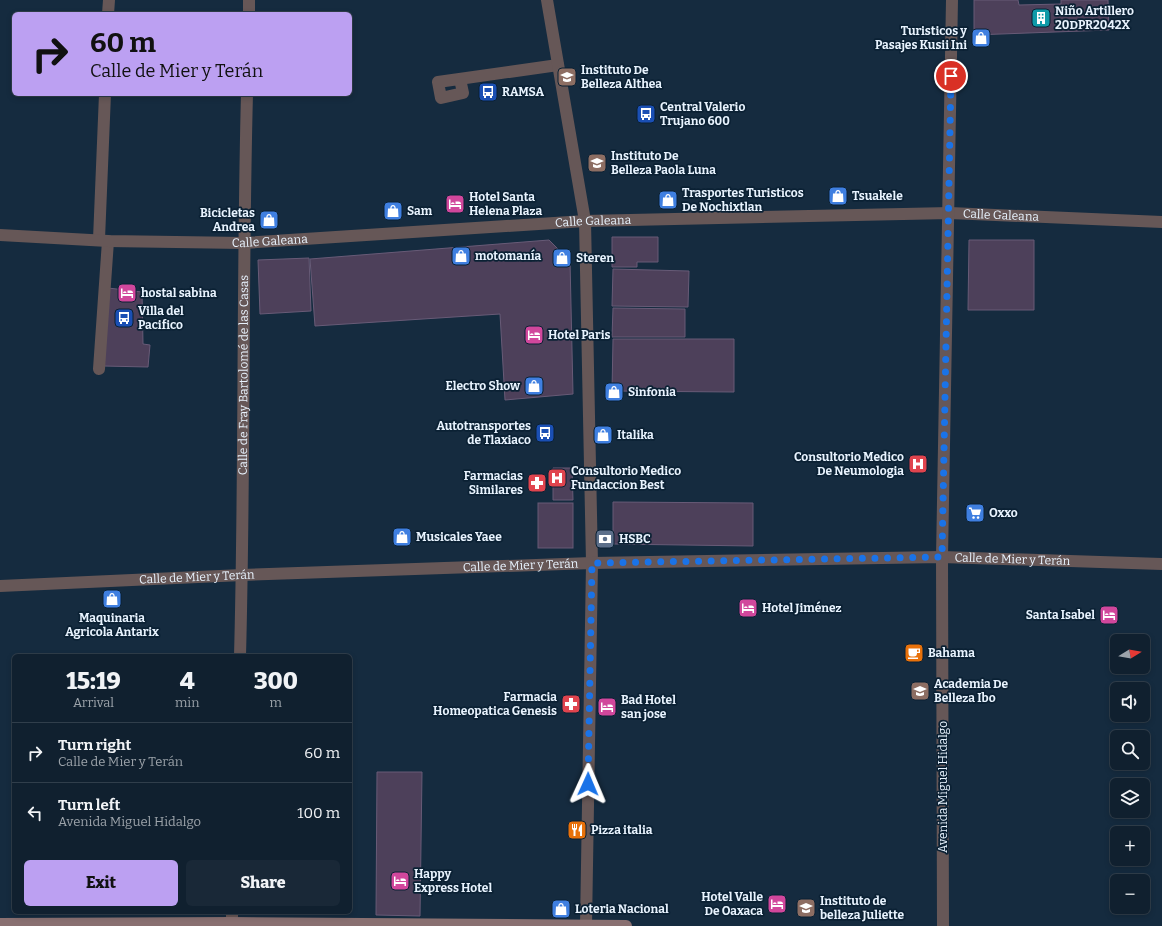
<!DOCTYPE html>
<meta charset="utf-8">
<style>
:root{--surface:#10202f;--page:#192837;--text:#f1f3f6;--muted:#9ca3aa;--line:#303e4b;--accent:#bca0f2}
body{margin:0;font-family:Bitter,serif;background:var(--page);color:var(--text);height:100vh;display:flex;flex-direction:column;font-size:15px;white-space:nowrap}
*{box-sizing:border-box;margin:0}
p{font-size:13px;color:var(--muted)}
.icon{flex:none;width:22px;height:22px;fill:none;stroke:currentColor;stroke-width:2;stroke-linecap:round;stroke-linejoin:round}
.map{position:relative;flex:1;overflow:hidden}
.drawer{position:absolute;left:12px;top:654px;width:340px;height:260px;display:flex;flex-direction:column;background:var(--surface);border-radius:6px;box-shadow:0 2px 6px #0003,0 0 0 1px var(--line)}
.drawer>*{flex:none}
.guide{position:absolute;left:12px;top:12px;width:340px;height:84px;border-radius:6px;box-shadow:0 2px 6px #0003,0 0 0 1px var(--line);background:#bca0f2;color:#111;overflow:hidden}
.needle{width:26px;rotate:79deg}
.fabs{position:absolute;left:1110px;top:634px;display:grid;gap:8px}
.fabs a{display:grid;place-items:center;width:40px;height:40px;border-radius:6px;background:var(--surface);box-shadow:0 2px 6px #0003,0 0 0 1px var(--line);font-size:20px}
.pin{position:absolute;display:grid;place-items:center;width:34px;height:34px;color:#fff;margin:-17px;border:2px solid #fff;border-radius:50%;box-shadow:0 1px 4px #0007}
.me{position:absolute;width:44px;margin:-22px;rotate:1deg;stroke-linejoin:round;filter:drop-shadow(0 0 3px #0008)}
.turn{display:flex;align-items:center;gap:14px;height:84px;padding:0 12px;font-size:18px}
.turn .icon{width:52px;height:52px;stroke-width:2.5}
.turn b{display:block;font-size:28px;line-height:34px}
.eta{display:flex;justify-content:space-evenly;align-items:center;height:68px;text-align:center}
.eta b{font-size:24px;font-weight:800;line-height:28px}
.primary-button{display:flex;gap:8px;margin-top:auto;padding:8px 12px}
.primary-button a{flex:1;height:46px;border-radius:6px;background:var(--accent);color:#111;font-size:16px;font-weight:800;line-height:46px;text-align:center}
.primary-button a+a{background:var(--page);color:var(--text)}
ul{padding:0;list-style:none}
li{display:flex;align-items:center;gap:12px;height:60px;padding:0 12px;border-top:1px solid var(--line)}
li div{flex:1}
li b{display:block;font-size:15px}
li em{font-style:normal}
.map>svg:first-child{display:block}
.building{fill:#4d405a;stroke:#685b77}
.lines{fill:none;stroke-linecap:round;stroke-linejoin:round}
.lane{stroke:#665757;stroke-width:12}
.street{stroke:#665757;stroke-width:12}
.secondary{stroke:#897071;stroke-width:12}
.route{stroke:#1a73e8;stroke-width:7;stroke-dasharray:0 12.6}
.labels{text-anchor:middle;stroke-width:3.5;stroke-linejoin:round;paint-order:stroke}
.poi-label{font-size:12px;font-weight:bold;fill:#e8f3fe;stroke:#0b2134;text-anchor:start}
.street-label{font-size:12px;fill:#e8f3fe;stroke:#0b2134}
</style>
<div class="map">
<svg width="1162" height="926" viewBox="0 0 1162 926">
<rect width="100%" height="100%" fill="#152b3f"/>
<g class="building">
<polygon points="974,0 1018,0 1019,5 1061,4 1061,0 1108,0 1109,30 974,35"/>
<polygon points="612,237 658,237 658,262 637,262 637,267 612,267"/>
<polygon points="549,240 570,261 573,394 505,400 500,314 315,326 310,259"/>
<polygon points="969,240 1034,240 1034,310 968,310"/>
<polygon points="309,258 311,311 260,314 258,260"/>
<polygon points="613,269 689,271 688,307 612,306"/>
<polygon points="108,288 142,292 143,344 150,345 148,367 103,366"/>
<polygon points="613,308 685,309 685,337 612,337"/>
<polygon points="613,339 734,339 734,392 612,391"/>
<polygon points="553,468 572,468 573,500 553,500"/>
<polygon points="613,502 753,503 753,546 613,544"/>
<rect x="538" y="503" width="35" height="45"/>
<polygon points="377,772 422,772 420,916 376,915"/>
</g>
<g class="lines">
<g class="lane">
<polyline points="108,14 109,0"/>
<polyline points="460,79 463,93 441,98 438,82 558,65"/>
<polyline points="99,239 105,94"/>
<polyline points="99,369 108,241"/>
</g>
<g class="street">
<polyline points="547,0 585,221 592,563 586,926"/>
<polyline points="249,14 249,0"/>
<path id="s1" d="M0,235l108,6 135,2 342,-22 365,-8 212,9"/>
<path id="s2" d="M0,586l242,-11 350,-12 350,-6 220,7"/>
<path id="s3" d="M240,656c5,-187 2,-375 7,-562"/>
<polyline points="232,926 232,912"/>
<polyline points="943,926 942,557 952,0"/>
</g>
<polyline class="secondary" points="0,924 232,923 626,926"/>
</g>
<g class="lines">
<polyline class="route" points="588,784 592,563 942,557 951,76"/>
</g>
<defs>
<g id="building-square" transform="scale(1)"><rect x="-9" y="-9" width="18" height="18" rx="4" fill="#0f9aa8" stroke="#0b2134"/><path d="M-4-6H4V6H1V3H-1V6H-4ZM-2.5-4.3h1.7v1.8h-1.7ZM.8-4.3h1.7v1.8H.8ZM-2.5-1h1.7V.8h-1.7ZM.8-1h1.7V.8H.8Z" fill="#fff"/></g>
<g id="shop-square" transform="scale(1)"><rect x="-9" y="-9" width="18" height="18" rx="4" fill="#3f7fe0" stroke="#0b2134"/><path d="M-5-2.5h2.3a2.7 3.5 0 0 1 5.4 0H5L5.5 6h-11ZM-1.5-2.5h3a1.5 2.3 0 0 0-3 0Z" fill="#fff"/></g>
<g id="university-square" transform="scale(1)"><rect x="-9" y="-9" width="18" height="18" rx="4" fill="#8d6e63" stroke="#0b2134"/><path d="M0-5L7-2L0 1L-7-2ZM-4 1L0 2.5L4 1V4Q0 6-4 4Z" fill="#fff"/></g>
<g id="bus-square" transform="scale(1)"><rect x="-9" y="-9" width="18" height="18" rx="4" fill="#1a4fb4" stroke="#0b2134"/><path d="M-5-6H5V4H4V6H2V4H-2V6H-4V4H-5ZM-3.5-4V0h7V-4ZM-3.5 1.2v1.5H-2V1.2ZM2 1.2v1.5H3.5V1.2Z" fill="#fff"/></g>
<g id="school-square" transform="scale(1)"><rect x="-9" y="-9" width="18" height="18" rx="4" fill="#8d6e63" stroke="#0b2134"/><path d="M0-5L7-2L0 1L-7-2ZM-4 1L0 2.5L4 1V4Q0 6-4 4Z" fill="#fff"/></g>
<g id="hotel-square" transform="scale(1)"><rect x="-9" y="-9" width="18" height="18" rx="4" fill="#d1479c" stroke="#0b2134"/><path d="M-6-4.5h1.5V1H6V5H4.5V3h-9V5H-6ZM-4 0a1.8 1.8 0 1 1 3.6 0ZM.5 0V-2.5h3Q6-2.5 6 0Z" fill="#fff"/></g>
<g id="hospital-square" transform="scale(1)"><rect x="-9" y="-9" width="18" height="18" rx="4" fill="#e0444e" stroke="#0b2134"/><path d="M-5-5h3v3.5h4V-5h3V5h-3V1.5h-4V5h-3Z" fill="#fff"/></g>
<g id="pharmacy-square" transform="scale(1)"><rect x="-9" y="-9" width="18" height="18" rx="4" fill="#e0444e" stroke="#0b2134"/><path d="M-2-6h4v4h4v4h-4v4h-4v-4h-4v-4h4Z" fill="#fff"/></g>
<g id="supermarket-square" transform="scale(1)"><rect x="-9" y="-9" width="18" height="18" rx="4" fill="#3f7fe0" stroke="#0b2134"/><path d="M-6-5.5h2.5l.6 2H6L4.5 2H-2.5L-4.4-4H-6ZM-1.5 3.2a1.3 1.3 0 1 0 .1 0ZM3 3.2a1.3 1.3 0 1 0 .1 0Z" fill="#fff"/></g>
<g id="bank-square" transform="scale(1)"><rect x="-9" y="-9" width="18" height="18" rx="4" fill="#5c6f8a" stroke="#0b2134"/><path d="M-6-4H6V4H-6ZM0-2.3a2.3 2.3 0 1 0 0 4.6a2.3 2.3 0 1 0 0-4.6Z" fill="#fff"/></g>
<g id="cafe-square" transform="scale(1)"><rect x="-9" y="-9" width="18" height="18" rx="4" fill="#e8710a" stroke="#0b2134"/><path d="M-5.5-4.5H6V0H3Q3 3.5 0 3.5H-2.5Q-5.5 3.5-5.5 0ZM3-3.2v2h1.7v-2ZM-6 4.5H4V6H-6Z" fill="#fff"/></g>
<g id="restaurant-square" transform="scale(1)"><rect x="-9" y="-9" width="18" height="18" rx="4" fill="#e8710a" stroke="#0b2134"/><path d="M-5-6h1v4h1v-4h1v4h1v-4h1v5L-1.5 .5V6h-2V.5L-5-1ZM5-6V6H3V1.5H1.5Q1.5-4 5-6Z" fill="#fff"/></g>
</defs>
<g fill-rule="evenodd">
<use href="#building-square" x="1041" y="18"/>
<use href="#shop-square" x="981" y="38"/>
<use href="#university-square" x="567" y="77"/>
<use href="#bus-square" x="488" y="92"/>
<use href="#bus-square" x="646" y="114"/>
<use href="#school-square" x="597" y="163"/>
<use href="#shop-square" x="838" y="196"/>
<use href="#shop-square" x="668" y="200"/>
<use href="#hotel-square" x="455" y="204"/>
<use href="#shop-square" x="393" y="211"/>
<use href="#shop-square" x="269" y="220"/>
<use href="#shop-square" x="461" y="256"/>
<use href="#shop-square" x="562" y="258"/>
<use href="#hotel-square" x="127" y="293"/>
<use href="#bus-square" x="124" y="318"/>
<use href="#hotel-square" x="534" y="335"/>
<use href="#shop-square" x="534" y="386"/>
<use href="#shop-square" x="614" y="392"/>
<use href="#bus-square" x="545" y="433"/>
<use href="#shop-square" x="603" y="435"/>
<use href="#hospital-square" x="918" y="464"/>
<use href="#hospital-square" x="557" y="478"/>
<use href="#pharmacy-square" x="537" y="483"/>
<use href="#supermarket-square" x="975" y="513"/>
<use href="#shop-square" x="402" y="537"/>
<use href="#bank-square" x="605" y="539"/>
<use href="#shop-square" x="112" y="599"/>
<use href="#hotel-square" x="748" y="608"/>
<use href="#hotel-square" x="1109" y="615"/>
<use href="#cafe-square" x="914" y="653"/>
<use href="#university-square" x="920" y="691"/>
<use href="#pharmacy-square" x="571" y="704"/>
<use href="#hotel-square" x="607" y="707"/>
<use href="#restaurant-square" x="577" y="830"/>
<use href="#hotel-square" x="400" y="881"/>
<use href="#hotel-square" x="777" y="904"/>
<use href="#university-square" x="806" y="908"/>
<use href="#shop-square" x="561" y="909"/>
</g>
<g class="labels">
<g class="poi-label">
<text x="1055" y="15">Niño Artillero<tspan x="1055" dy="14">20DPR2042X</tspan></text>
<text x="967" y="35" text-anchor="end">Turisticos y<tspan x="967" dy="14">Pasajes Kusii Ini</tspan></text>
<text x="581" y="74">Instituto De<tspan x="581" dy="14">Belleza Althea</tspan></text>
<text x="502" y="96">RAMSA</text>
<text x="660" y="111">Central Valerio<tspan x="660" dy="14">Trujano 600</tspan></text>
<text x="611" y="160">Instituto De<tspan x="611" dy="14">Belleza Paola Luna</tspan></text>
<text x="682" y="197">Trasportes Turisticos<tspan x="682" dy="14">De Nochixtlan</tspan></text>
<text x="852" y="200">Tsuakele</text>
<text x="469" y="201">Hotel Santa<tspan x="469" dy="14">Helena Plaza</tspan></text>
<text x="407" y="215">Sam</text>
<text x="255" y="217" text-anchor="end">Bicicletas<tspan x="255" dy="14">Andrea</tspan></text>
<text x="475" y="260">motomanía</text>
<text x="576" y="262">Steren</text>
<text x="141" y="297">hostal sabina</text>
<text x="138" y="315">Villa del<tspan x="138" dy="14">Pacifico</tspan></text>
<text x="548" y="339">Hotel Paris</text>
<text x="520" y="390" text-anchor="end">Electro Show</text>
<text x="628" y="396">Sinfonia</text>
<text x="531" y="430" text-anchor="end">Autotransportes<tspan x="531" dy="14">de Tlaxiaco</tspan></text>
<text x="617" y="439">Italika</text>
<text x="904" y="461" text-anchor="end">Consultorio Medico<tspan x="904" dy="14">De Neumologia</tspan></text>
<text x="571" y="475">Consultorio Medico<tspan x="571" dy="14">Fundaccion Best</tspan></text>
<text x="523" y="480" text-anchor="end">Farmacias<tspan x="523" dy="14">Similares</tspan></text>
<text x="989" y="517">Oxxo</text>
<text x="416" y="541">Musicales Yaee</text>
<text x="619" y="543">HSBC</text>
<text x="762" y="612">Hotel Jiménez</text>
<text x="1095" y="619" text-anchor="end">Santa Isabel</text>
<text x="112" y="622" text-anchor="middle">Maquinaria<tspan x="112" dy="14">Agricola Antarix</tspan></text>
<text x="928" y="657">Bahama</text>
<text x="934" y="688">Academia De<tspan x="934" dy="14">Belleza Ibo</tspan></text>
<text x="557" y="701" text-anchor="end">Farmacia<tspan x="557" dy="14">Homeopatica Genesis</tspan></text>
<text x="621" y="704">Bad Hotel<tspan x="621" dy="14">san jose</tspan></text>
<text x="591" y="834">Pizza italia</text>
<text x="414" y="878">Happy<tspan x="414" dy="14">Express Hotel</tspan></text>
<text x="763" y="901" text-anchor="end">Hotel Valle<tspan x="763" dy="14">De Oaxaca</tspan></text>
<text x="820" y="905">Instituto de<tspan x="820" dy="14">belleza Juliette</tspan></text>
<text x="575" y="913">Loteria Nacional</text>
</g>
<g class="street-label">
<text dy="4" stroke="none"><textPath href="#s1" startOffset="1002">Calle Galeana</textPath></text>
<text dy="4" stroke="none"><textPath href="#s1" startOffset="594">Calle Galeana</textPath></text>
<text dy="4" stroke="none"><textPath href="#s1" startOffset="270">Calle Galeana</textPath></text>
<text dy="4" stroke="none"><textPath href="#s3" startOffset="281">Calle de Fray Bartolomé de las Casas</textPath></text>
<text dy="4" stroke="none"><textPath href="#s2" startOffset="1013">Calle de Mier y Terán</textPath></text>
<text dy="4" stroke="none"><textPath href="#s2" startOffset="521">Calle de Mier y Terán</textPath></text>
<text dy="4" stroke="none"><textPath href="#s2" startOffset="197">Calle de Mier y Terán</textPath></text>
<text transform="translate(943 787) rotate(-90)" y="4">Avenida Miguel Hidalgo</text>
</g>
</g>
</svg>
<div class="fabs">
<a><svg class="needle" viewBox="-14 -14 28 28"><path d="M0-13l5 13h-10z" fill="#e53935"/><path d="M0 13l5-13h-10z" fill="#9ca3aa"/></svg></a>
<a><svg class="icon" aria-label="sound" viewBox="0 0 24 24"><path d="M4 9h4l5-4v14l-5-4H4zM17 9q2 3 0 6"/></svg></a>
<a><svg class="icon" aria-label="search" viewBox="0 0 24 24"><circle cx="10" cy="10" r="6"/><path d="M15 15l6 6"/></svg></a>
<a><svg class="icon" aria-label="layers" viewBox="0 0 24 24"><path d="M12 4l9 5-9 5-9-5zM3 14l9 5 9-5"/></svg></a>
<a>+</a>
<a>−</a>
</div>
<div class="pin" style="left:951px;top:76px;background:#d93025"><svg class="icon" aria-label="arrive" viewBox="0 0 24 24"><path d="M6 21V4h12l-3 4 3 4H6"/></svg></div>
<svg class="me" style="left:588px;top:784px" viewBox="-20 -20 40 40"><path d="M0-17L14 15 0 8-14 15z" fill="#1a73e8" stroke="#fff" stroke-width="4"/></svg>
<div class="guide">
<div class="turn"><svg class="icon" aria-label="right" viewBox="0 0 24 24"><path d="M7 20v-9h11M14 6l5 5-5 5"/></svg><div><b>60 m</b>Calle de Mier y Terán</div></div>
</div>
<section class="drawer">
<div class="eta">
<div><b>15:19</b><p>Arrival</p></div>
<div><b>4</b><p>min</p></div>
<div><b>300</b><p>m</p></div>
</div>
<ul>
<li><svg class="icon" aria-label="right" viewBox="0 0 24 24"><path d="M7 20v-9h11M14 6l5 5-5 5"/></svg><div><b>Turn right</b><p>Calle de Mier y Terán</p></div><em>60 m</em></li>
<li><svg class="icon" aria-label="left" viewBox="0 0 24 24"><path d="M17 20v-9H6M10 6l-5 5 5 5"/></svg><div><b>Turn left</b><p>Avenida Miguel Hidalgo</p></div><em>100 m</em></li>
</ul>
<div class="primary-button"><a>Exit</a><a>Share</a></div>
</section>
</div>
